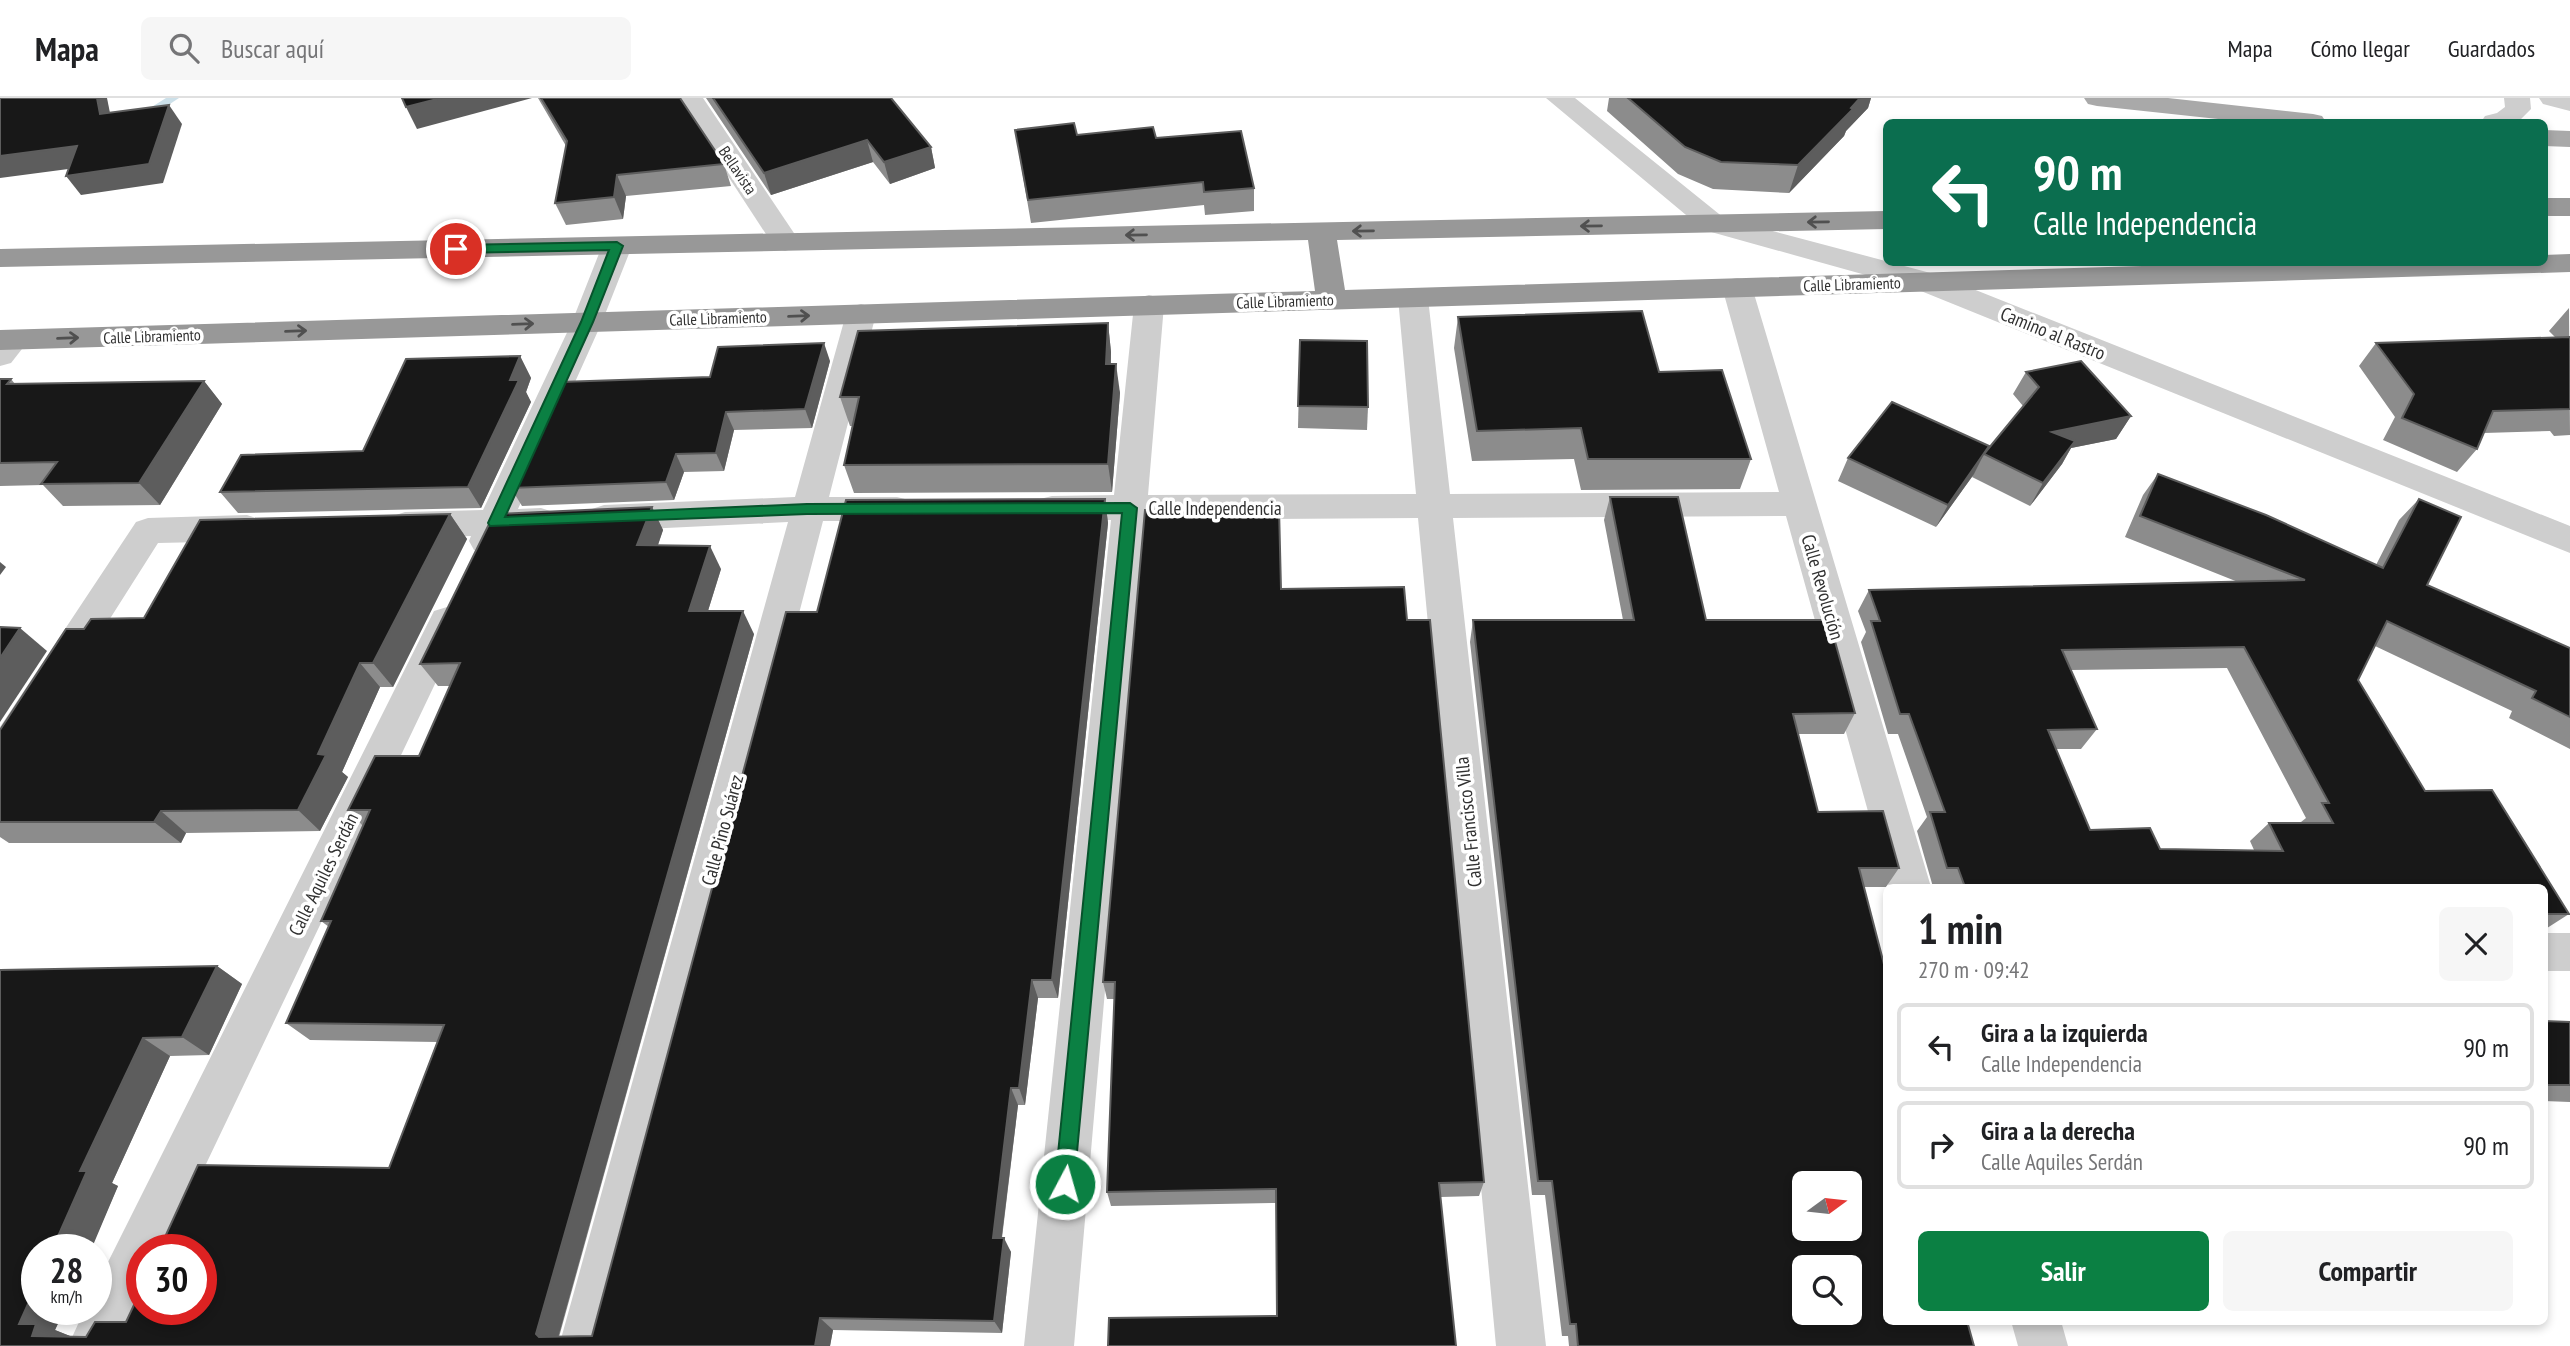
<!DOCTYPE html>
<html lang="es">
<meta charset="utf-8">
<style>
:root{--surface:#fff;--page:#f6f6f6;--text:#202124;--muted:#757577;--line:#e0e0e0;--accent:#0b8043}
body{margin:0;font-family:"PT Sans Narrow",sans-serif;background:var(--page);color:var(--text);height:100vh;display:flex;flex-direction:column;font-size:26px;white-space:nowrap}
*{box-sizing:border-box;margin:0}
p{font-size:23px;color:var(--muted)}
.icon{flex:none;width:38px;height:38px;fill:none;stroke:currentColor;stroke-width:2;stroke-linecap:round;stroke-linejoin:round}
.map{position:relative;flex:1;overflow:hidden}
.sheet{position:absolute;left:1883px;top:786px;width:665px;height:441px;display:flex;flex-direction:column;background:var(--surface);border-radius:10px;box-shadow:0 4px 10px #0003}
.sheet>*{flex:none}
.banner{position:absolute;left:1883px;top:21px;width:665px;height:147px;border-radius:10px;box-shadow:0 4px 10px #0003;background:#0b6e4f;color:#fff;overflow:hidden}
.needle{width:46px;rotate:75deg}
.buttons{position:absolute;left:1792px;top:1073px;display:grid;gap:14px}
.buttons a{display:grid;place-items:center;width:70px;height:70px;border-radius:10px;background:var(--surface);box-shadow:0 4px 10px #0003;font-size:35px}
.speed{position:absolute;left:21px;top:1136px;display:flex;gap:14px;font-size:35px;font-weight:700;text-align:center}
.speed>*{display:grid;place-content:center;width:91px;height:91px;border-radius:50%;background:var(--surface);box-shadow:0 4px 10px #0003;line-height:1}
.speed small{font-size:18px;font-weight:400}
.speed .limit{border:10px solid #d22;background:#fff;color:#111}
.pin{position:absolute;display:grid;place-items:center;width:60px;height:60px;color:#fff;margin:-30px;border:4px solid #fff;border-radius:50%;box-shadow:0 2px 7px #0007}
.me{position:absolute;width:77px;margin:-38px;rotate:6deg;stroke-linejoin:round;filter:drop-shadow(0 0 5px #0008)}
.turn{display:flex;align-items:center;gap:24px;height:147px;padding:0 35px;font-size:32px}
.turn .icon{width:91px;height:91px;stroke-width:2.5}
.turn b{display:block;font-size:49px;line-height:60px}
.round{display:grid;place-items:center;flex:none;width:74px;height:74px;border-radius:10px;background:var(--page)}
.overview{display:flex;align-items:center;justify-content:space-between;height:119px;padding:0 35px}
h1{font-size:42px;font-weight:700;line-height:52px}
.action{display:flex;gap:14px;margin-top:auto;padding:14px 35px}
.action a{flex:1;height:80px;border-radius:10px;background:var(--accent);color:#fff;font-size:28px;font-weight:700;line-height:80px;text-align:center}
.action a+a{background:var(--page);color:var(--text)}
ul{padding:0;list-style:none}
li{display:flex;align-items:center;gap:21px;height:88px;margin:0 14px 10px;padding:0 21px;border:4px solid var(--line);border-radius:10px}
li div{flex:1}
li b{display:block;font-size:26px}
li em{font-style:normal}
header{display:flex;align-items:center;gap:42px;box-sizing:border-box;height:98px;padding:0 35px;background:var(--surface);border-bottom:2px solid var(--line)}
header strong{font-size:33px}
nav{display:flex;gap:38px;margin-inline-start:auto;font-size:24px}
.search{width:490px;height:63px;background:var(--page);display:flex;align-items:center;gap:18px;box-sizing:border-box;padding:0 24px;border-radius:10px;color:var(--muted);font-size:26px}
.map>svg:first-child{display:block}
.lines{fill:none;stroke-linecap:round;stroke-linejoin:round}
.stream{fill:#cce0e9;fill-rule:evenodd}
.minor{fill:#cecece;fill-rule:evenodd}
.major{fill:#a9a9a9;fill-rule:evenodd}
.highway{fill:#989898;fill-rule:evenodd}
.wall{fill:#8c8c8c;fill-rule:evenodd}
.shaded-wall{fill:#5d5d5d}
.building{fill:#181818;stroke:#5d5d5d;stroke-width:2;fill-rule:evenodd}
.oneway{stroke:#505050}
.route{fill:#0b8043;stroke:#07532c;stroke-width:2}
.labels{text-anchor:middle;stroke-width:7;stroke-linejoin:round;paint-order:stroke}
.far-street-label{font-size:16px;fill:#313131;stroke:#fff}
.street-label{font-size:19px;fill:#313131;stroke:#fff}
</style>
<header>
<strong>Mapa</strong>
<div class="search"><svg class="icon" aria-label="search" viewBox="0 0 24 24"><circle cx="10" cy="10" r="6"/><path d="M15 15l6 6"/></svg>Buscar aquí</div>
<nav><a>Mapa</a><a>Cómo llegar</a><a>Guardados</a></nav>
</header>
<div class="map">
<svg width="2570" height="1248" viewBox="0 0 2570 1248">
<rect width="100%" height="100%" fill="#fff"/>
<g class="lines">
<polygon class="stream" points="166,0 179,0 147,21 139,21 139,17"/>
<g class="minor">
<polygon points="677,0 703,0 800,144 795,150 785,153 775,150"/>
<polygon points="1546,0 1575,0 1724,120 1938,177 2570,428 2570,455 1916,191 1704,132"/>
<polygon points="2504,0 2530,0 2531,11 2518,24 2481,24 2485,18 2497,15 2505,9"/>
<polygon points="2539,0 2570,0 2570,13 2543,6"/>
<polygon points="617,139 627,142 632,148 602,224 518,411 541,410 553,414 558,423 553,432 541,436 506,437 498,452 486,456 474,452 469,443 471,438 405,440 393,436 388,427 393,418 405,414 483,412 572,224 602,148 607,142"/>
<polygon points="1737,180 1748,182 1752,189 1931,789 1889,789 1786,418 1453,420 1546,1248 1496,1248 1418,420 1146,422 1074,1248 1024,1248 1111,422 1052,422 1040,419 1035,410 1040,401 1052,398 1114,397 1134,207 1138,200 1149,197 1160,200 1164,207 1148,397 1416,396 1398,200 1402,193 1413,190 1424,193 1428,200 1450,396 1779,394 1722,189 1726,182"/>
<polygon points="861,206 872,209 876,216 829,399 897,399 909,402 914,411 909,420 897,423 823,423 609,1248 559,1248 788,424 604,433 592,429 587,420 592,411 604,407 795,399 846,216 850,209"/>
<polygon points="13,232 24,235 29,242 11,265 0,268 0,237"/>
<polygon points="247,417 259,421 264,430 259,439 247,443 158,445 14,672 0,677 0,629 136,424 148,420"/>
<polygon points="447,509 460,513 465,523 165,1152 142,1152 142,1201 119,1248 68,1248 85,1211 96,1211 96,1188 429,523 434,513"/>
<rect x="2544" y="835" width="26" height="38"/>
<polygon points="2011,1223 2061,1223 2068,1248 2018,1248"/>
</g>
<g class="major">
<polygon points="2084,0 2168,0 2313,16 2322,18 2326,24 2246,24 2097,8 2088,6"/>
<polygon points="2544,32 2570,33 2570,49 2544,48"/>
</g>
<g class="highway">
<rect x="2544" y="100" width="26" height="18"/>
<polygon points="1886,113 1886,131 1337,142 1345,192 2277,164 2544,164 2544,157 2570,156 2570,174 0,252 0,232 1315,193 1308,142 0,169 0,151"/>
</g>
</g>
<g class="wall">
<polygon points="538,0 680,0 724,66 731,88 626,98 623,121 566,127 555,105 566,48"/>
<polygon points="706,0 891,0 931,49 935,70 890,86 873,64 771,97"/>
<polygon points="1609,0 1871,0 1868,10 1846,33 1844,38 1789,95 1713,91 1678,76 1607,13"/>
<polygon points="1015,32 1077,37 1156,40 1254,90 1254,113 1205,117 1204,107 1031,125"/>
<polygon points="2569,210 2570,337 2554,338 2550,333 2484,335 2477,351 2457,374 2383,342 2395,319 2359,268 2376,245 2556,240 2549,233"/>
<polygon points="1458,219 1659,274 1751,361 1740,391 1581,392 1574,361 1472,363 1454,250"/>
<polygon points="1108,225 1111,254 1111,266 1120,295 1112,394 854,395 844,367 852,328 850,328 840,299"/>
<polygon points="1300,242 1368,309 1367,332 1298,330"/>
<polygon points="520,258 531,280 526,294 531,304 481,410 238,415 220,394 363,353"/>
<polygon points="830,263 812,330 734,332 724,373 684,374 674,402 522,408 511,390 710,279"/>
<polygon points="2026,274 2131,318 2116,341 2071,350 2062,366 2030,408 1972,379 1974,376 1936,429 1838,383 1848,360 1986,354 2023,308 2013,296"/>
<polygon points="0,281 11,281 15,286 204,283 222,306 160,407 63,408 43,387 0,388"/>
<path d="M2158,376l108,41 110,50 23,-45 20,-21 42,18 -34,68 143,63v101l-61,-31 3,-7 -137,-65 -17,34 67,111 67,-1 77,124 -25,16v-43h-611l-16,-56 10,-14 -29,-83h-10l-27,-92 5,-10 -8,-21 11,-21 369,-8 -113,-45 18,-42zM2227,570l79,150 -5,4 1,1h-33l-19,18 4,9 -94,-1 -10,-21 -60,2 -34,-81h25l16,-20 -26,-59z"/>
<polygon points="1610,399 1706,522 1855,615 1844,636 1798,636 1818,714 1899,770 1886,789 1864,789 1886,1223 1974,1248 1569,1248 1568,1238 1562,1238 1545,1097 1532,1097 1470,544 1473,522 1623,522 1604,422"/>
<polygon points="1105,401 1108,425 1058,900 1038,900 1025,1007 1018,1007 1002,1140 1011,1154 1002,1235 833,1232 830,1248 0,1248 0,872 217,868 242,886 209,957 170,958 112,1085 118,1088 55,1232 70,1238 70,1239 86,1239 126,1224 389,1070 437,944 310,942 286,925 329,829 321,823 363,728 348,712 419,658 450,588 438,588 420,566 652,409 663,432 658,447 721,471 708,513 754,536 559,1239 592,1238 817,514"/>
<polygon points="450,416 467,441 393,589 380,589 342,674 348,679 320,733 186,735 181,745 9,745 0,739 0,631 84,531 144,520"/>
<polygon points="1281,491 1407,522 1484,1084 1479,1098 1441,1099 1277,1218 1276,1105 1111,1108 1107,1094 1115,901 1107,901 1103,884"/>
<polygon points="2544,923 2570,924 2570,1004 2544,1003"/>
</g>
<g class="shaded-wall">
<polygon points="97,0 107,0 114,35 100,16"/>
<polygon points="441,0 532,0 417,31 406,9"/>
<polygon points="1860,0 1871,0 1868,10 1846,33 1844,38 1789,95 1798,67"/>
<polygon points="169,7 182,26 163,85 81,97 66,78"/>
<polygon points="867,42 873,64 771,97 764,75"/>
<polygon points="77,48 91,68 0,80 0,58"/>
<polygon points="931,49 935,70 890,86 884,64"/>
<polygon points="617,77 626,98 623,121 614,99"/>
<polygon points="1108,225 1111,254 1110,295 1106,266"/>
<polygon points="824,245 830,263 812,330 805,311"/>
<polygon points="520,258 531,280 526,294 531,304 481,410 468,389"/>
<polygon points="1116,266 1120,295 1112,394 1108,366"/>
<polygon points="204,283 222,306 160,407 139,385"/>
<polygon points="726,314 734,332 724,373 716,355"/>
<polygon points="2131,318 2116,341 2071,350 2062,366 2030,408 2043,385 2052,334"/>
<polygon points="676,356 684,374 674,402 666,384"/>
<polygon points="1984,356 1974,376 1936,429 1948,407"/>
<polygon points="1105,401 1108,425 1058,900 1052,882"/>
<polygon points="652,409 663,432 650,470 637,447"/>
<polygon points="450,416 467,441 393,589 373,565"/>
<polygon points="710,448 721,471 701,535 689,513"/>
<polygon points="0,464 6,469 0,477"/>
<polygon points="743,513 754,536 556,1247 539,1239 536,1236"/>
<polygon points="20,530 47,553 0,624 0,560"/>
<polygon points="360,565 380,589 342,674 348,679 320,733 298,712 318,656"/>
<polygon points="161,713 186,735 181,745 154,724"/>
<polygon points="217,868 242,886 209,957 182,939"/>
<polygon points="1032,882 1038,900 1025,1007 1019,990"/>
<polygon points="143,940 170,958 112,1085 118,1088 91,1152 52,1152 80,1073"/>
<polygon points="1011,990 1018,1007 1000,1153 993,1140"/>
<polygon points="1004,1140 1011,1154 1002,1235 994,1223"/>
<polygon points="37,1186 37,1211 65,1211 55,1232 70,1238 67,1248 32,1238 19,1226"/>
<polygon points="820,1220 833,1232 830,1248 815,1248"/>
</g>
<g class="building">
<polygon points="0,0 97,0 100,16 169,7 149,66 66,78 77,48 0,58"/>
<polygon points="402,0 441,0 406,9"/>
<polygon points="541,0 680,0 724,66 617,77 614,99 555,105 567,43"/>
<polygon points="713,0 891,0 931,49 884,64 867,42 764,75"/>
<polygon points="1628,0 1860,0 1851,10 1853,11 1798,67 1721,64 1685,49"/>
<polygon points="2169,23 2170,24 2126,24"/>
<polygon points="1074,25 1077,37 1153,29 1156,40 1241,33 1254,90 1204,94 1203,84 1028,102 1015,32"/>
<polygon points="1642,213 1659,274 1722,272 1751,361 1588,361 1581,330 1477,333 1458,219"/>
<polygon points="1108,225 1106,266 1116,266 1108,366 844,367 859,299 840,299 858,233"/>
<polygon points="2570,239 2570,311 2493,313 2477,351 2402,320 2414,296 2376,245"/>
<polygon points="1300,242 1367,243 1368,309 1298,308"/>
<polygon points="824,245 805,311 726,314 716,355 676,356 666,384 511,390 560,284 710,279 718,249"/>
<polygon points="520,258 510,282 519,282 468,389 220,394 241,357 363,353 406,261"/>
<polygon points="2081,263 2131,318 2052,334 2075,343 2043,385 1984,356 2039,289 2026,274"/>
<polygon points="0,281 11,281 7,286 204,283 139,385 41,386 57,364 0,365"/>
<polygon points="1892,304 1989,348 1948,407 1848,360"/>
<path d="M2158,376l108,41 117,53 36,-69 42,18 -34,68 143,63v69l-38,-19 4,-7 -149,-70 -29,59 67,111 67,-1 77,124h-25v-27h-579l-7,-19h-11l-17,-56h15l-36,-98h-9l-29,-93h9l-11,-31 436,-10 -165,-64zM2244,549l85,156h-7l11,20h-64l14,28 -123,-2 -10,-21 -60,2 -42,-100 49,-1 -35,-79z"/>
<path d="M1610,399h68l28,123h123l26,93 -62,1 25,98 65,-1 16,57h-40l27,104v349h81l7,25h-396l-2,-22h-6l-18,-143h-14l-65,-561h161zM1804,1085h46v45h-46zM1804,1169h46v45h-46z"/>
<polygon points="1105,401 1052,882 1032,882 1019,990 1011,990 993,1140 1004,1140 994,1223 820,1220 815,1248 0,1248 0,872 217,868 182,939 143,940 80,1073 87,1073 52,1152 37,1152 37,1186 19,1226 36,1226 32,1238 86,1239 95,1224 126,1224 142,1190 142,1211 201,1211 201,1152 159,1152 198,1067 389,1070 444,927 286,925 331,823 321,823 370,712 348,712 375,658 419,658 460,565 420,566 494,416 652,409 637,447 710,448 689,513 743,513 536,1236 539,1239 592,1238 786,514 817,514 846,402"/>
<polygon points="1279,410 1281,491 1404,489 1407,522 1430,522 1484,1084 1439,1085 1456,1248 1108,1248 1109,1220 1277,1218 1276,1091 1107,1094 1115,884 1103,884 1145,412"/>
<polygon points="450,416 373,565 360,565 318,656 326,657 298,712 161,713 154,724 0,724 0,632 66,531 84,531 91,521 144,520 200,422"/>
<polygon points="0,529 20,530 0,560"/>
<polygon points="2544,923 2570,924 2570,987 2546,987 2544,984"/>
</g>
<defs><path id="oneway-shaft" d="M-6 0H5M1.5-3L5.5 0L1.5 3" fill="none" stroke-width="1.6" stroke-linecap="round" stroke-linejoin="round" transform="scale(1.75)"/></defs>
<g class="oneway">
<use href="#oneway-shaft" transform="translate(1818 124) rotate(179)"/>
<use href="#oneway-shaft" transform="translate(1591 128) rotate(179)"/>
<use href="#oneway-shaft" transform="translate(1363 133) rotate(179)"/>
<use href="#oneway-shaft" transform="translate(1136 137) rotate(179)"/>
<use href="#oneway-shaft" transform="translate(799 218) rotate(-2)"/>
<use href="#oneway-shaft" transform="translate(523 226) rotate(-2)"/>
<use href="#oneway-shaft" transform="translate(296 233) rotate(-2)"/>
<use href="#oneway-shaft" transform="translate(68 240) rotate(-2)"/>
</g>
<polygon class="route" points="617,144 623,148 593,224 505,419 807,406 1130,405 1137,410 1074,1086 1071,1093 1065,1096 1058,1093 1055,1086 1122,415 807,416 490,428 488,425 581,224 609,152 456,155 450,151 456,147"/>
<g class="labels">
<g class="far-street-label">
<text transform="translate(738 72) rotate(56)" y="6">Bellavista</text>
<text transform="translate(1852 186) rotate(-2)" y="6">Calle Libramiento</text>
<text transform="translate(1285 203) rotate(-2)" y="6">Calle Libramiento</text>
<text transform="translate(718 220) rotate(-2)" y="6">Calle Libramiento</text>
<text transform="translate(152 238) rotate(-2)" y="6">Calle Libramiento</text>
</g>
<g class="street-label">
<text transform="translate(2053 235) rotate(22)" y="7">Camino al Rastro</text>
<text x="1215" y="417">Calle Independencia</text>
<text transform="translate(1823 489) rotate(74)" y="7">Calle Revolución</text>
<text transform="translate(1468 724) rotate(-96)" y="7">Calle Francisco Villa</text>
<text transform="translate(722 732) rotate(-75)" y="7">Calle Pino Suárez</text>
<text transform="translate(323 776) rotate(-64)" y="7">Calle Aquiles Serdán</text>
</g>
</g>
</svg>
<div class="buttons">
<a><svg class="needle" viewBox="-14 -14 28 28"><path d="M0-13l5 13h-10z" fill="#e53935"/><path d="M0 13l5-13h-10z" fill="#757577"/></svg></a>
<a><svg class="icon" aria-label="search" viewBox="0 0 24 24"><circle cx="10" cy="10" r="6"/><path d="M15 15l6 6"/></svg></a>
</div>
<div class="speed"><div>28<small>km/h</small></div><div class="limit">30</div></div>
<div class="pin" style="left:456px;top:151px;background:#d93025"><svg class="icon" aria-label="arrive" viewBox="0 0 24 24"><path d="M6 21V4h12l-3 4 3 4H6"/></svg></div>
<svg class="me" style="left:1065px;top:1086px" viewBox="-20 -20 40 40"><circle r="17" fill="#0b8043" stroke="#fff" stroke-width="3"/><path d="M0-11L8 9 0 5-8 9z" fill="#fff"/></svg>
<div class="banner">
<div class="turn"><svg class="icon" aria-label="left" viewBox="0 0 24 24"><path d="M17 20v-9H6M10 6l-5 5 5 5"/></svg><div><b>90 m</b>Calle Independencia</div></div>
</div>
<section class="sheet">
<div class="overview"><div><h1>1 min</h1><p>270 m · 09:42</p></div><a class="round"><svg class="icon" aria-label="close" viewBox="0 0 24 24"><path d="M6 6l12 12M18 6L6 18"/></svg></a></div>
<ul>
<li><svg class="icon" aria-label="left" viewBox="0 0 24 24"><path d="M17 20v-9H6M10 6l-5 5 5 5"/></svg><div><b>Gira a la izquierda</b><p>Calle Independencia</p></div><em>90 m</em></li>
<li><svg class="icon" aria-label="right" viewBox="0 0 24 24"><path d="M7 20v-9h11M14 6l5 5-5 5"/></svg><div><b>Gira a la derecha</b><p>Calle Aquiles Serdán</p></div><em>90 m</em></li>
</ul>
<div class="action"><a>Salir</a><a>Compartir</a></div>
</section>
</div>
